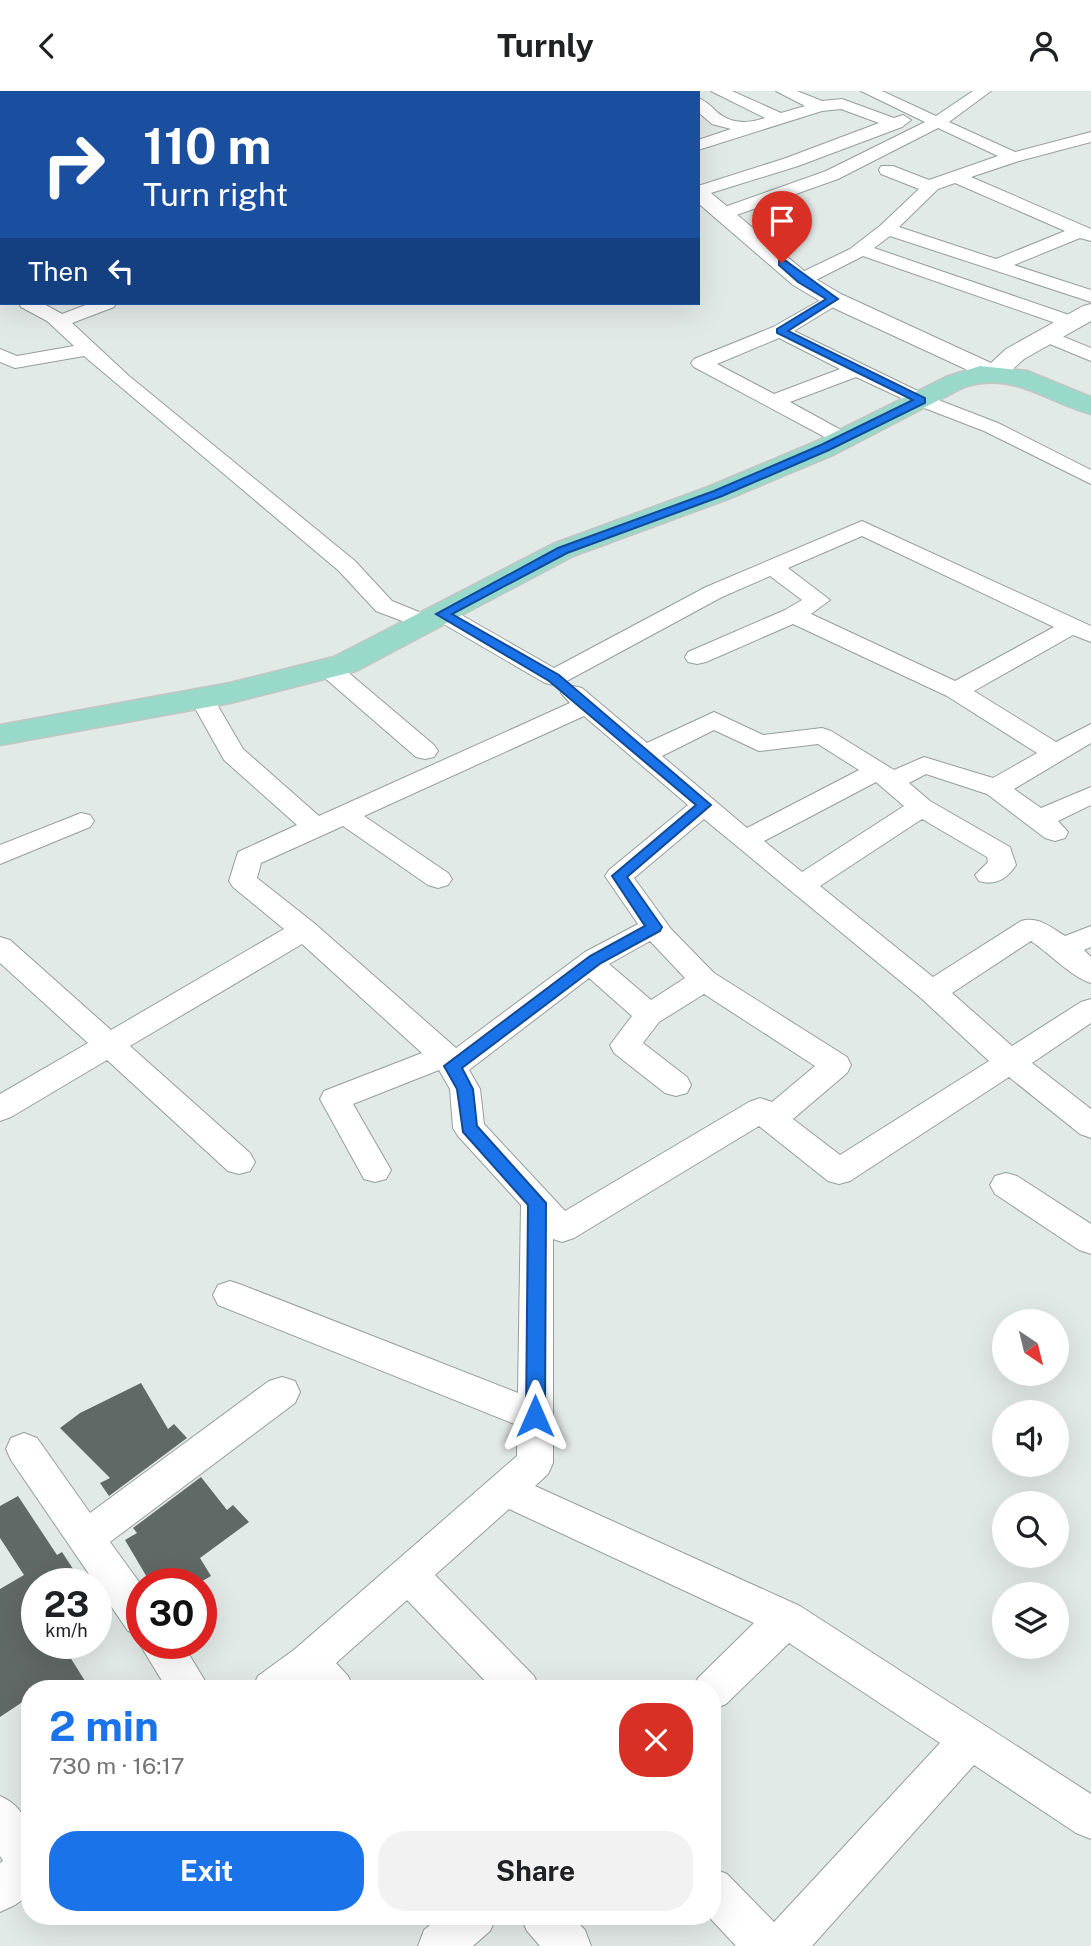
<!DOCTYPE html>
<meta charset="utf-8">
<style>
:root{--surface:#fff;--page:#f2f2f2;--text:#202124;--muted:#757577;--accent:#1a73e8}
body{margin:0;font-family:"Public Sans",sans-serif;background:var(--page);color:var(--text);height:100vh;display:flex;flex-direction:column;font-size:26px;white-space:nowrap}
*{box-sizing:border-box;margin:0}
p{font-size:23px;color:var(--muted)}
.icon{flex:none;width:38px;height:38px;fill:none;stroke:currentColor;stroke-width:2;stroke-linecap:round;stroke-linejoin:round}
.map{position:relative;flex:1;overflow:hidden}
.side{position:absolute;left:21px;top:1589px;width:700px;height:245px;display:flex;flex-direction:column;background:var(--surface);border-radius:28px;box-shadow:0 7px 28px #0002}
.side>*{flex:none}
.guide{position:absolute;left:0px;top:0px;width:700px;height:214px;box-shadow:0 7px 28px #0002;background:#1a4fa0;color:#fff;overflow:hidden}
.needle{width:46px;rotate:145deg}
.tools{position:absolute;left:992px;top:1218px;display:grid;gap:14px}
.tools a{display:grid;place-items:center;width:77px;height:77px;border-radius:50%;background:var(--surface);box-shadow:0 7px 28px #0002;font-size:35px}
.speed{position:absolute;left:21px;top:1477px;display:flex;gap:14px;font-size:35px;font-weight:700;text-align:center}
.speed>*{display:grid;place-content:center;width:91px;height:91px;border-radius:50%;background:var(--surface);box-shadow:0 7px 28px #0002;line-height:1}
.speed small{font-size:18px;font-weight:400}
.speed .limit{border:10px solid #d22;background:#fff;color:#111}
.pin{position:absolute;display:grid;place-items:center;width:60px;height:60px;color:#fff;margin:-72px -30px;border-radius:50% 50% 50% 0;rotate:-45deg;box-shadow:0 0 7px #0007}
.pin .icon{rotate:45deg}
.me{position:absolute;width:77px;margin:-38px;rotate:0deg;stroke-linejoin:round;filter:drop-shadow(0 0 5px #0008)}
.turn{display:flex;align-items:center;gap:24px;height:147px;padding:0 28px;font-size:32px}
.turn .icon{width:91px;height:91px;stroke-width:2.5}
.turn b{display:block;font-size:49px;line-height:60px}
.then{display:flex;align-items:center;height:66px;padding:0 28px;background:#0003;gap:14px;font-size:26px}
.round{display:grid;place-items:center;flex:none;width:74px;height:74px;border-radius:28px;background:var(--page)}
.head{display:flex;align-items:center;justify-content:space-between;height:119px;padding:0 28px}
h1{font-size:42px;font-weight:700;line-height:52px;color:var(--accent)}
.primary-button{display:flex;gap:14px;margin-top:auto;padding:14px 28px}
.primary-button a{flex:1;height:80px;border-radius:28px;background:var(--accent);color:#fff;font-size:28px;font-weight:700;line-height:80px;text-align:center}
.primary-button a+a{background:var(--page);color:var(--text)}
header{display:flex;justify-content:space-between;align-items:center;height:91px;padding:0 28px;background:var(--surface);font-size:32px;font-weight:700}
.map>svg:first-child{display:block}
.building{fill:#616966}
.lines{fill:none;stroke-linecap:round;stroke-linejoin:round}
.minor-casing{stroke:#969e9c;stroke-width:2}
.tertiary-casing{stroke:#969e9c;stroke-width:2}
.primary-casing{stroke:#c4c4c4;stroke-width:3}
.minor{fill:#fff;fill-rule:evenodd}
.tertiary{fill:#fff;fill-rule:evenodd}
.primary{fill:#99d9ca;fill-rule:evenodd}
.route{fill:#1a73e8;stroke:#114b97;stroke-width:2}
</style>
<header><svg class="icon" aria-label="back" viewBox="0 0 24 24"><path d="M15 5l-7 7 7 7"/></svg>Turnly<svg class="icon" aria-label="person" viewBox="0 0 24 24"><circle cx="12" cy="8" r="4"/><path d="M4 21q1-7 8-7t8 7"/></svg></header>
<div class="map">
<svg width="1091" height="1855" viewBox="0 0 1091 1855">
<rect width="100%" height="100%" fill="#e2eae7"/>
<g class="building">
<polygon points="141,1292 168,1338 174,1333 187,1347 109,1405 100,1392 110,1387 60,1337 80,1322"/>
<polygon points="201,1386 227,1419 233,1414 249,1431 200,1467 211,1485 197,1493 151,1493 125,1449 137,1442 133,1437"/>
<polygon points="18,1405 57,1464 62,1461 83,1493 37,1493 37,1552 91,1552 70,1566 90,1598 30,1598 30,1606 0,1626 0,1498 24,1484 0,1447 0,1415"/>
</g>
<g class="lines">
<g class="minor-casing">
<g id="minor">
<polygon points="5,0 24,0 3,2"/>
<polygon points="122,0 142,0 120,2"/>
<polygon points="222,0 241,0 243,2 223,2"/>
<polygon points="258,0 278,0 256,2"/>
<polygon points="385,0 404,0 383,2"/>
<polygon points="500,0 519,0 521,2 501,2"/>
<polygon points="603,0 620,0 601,2"/>
<path d="M711,0h21l49,22 24,-7 -29,-15h21l25,10 20,-2 52,19 9,-3 8,5 -9,7 -104,39 -100,31v-11l88,-28 93,-35 -38,-14 -19,2 -124,39v-10l33,-11 -19,-5 -14,-12v-14c8,3 13,8 19,14 14,12 31,12 48,6z"/>
<path d="M861,0h21l54,25 37,-25h18l-42,31 66,30 76,-20v10l-72,19 -48,16 120,52v12l-11,-3 -66,27 77,25v12l-201,-66 -16,12 204,70 3,4 -3,4h-14l-201,-70 -55,28h-14l-2,-4 2,-4 56,-27 31,-24 38,-36 -38,-15 -2,-4 2,-4h12l36,14 69,-24 -60,-28 -100,51 -107,38h-12l-3,-4 3,-4 107,-38 99,-49zM955,92l110,48 -69,28 -97,-32 39,-38z"/>
<polygon points="0,30 2,31 2,41 0,40"/>
<rect x="0" y="103" width="2" height="11"/>
<polygon points="0,127 2,127 0,138"/>
<polygon points="0,190 2,191 2,203 0,202"/>
<path d="M833,202l9,6 -2,4 -46,28 134,65 70,27 93,47v14l-107,-53 -70,-27 -58,-27 -66,25 60,33 3,4 -3,4h-14l-142,-76 -3,-4 3,-4 79,-32zM779,247l61,31 -66,25 -57,-30z"/>
<path d="M19,212h23l20,11 29,-11h25l-2,4 -42,16 57,53 226,185 37,40 42,17 -3,-4 4,-5h16l103,59 152,-81 156,-66 229,105v16l-18,-7 -99,56 82,51 35,-18v19l-77,46 27,19 50,-21v18l-33,16 10,11 -3,6 -10,3 -10,-3 -58,-44 -61,-20 -17,9 21,18 80,46 6,18c-9,14 -21,21 -37,16l-4,-6 13,-13 -1,-5 -65,-38 -102,67 113,91 88,-56c18,-5 29,6 44,15l26,-10v21l-7,3 7,7v26c-18,-5 -42,-30 -60,-42l-79,52 60,53 69,-44 10,-3v24l-59,40 59,46v29l-11,-4 -71,-57 -159,104 -11,3 -11,-3 -69,-55 -185,112 -12,4 -9,-3v224l-5,11 -13,12 265,120 291,188v45l-15,-6 -102,-68 -162,181h-76l-28,-30h4v-48l15,6 47,48 166,-179 -151,-100 -63,61 -14,6v-21h-19l5,-11 56,-55 -245,-114 -74,66 99,101 6,13h-47l-86,-89 -71,63 12,13 6,13h-102l6,-13 37,-27 222,-193v-31l-299,-120 -5,-10 5,-10 12,-4 12,4 276,108 3,-188 -63,-69 -5,-8 -3,-39 -11,-19 -86,34 38,66 -5,9 -11,3 -11,-3 -44,-80 4,-8 98,-38 -120,-109 -172,102 120,107 5,9 -5,9 -11,3 -11,-3 -121,-111 -96,57 -11,4v-27l88,-51 -88,-80v-26l10,3 101,90 173,-101 -51,-42 -4,-6 9,-29 59,-27 -73,-65 -34,-61 3,-5 9,-2 9,2 32,55 76,67 251,-113 -9,-10 3,-5 9,-2 9,2 65,55 67,-31 49,23 59,-7 9,3 63,39 30,-13 69,21 44,-25 -90,-57 -154,-72 -87,38 -9,2 -9,-2 -3,-5 3,-5 97,-42 17,-10 -32,-24 -48,21 -159,86 -9,2 -9,-2 -110,-64 3,4 -4,5 -8,2 -50,-19 -37,-40 -255,-215 -69,12 -15,-6v-13l17,7 57,-10 -27,-25 -26,-14zM862,445l192,91 -99,54 -144,-67 19,-14 -42,-32zM584,625l104,89 -79,65 -4,6 33,48 -53,28 -129,96 -142,-125 -57,-45 4,-15 82,-37 85,59 10,3 10,-3 4,-6 -4,-6 -84,-57zM714,639l45,21 59,-7 41,26 -112,58 -85,-72zM876,691l28,24 -102,66 -38,-31zM704,728l218,180 67,62 -149,94 -47,-36 54,-46 4,-8 -4,-8 -133,-84 -43,-44 -37,-51zM650,850l35,37 -34,22 -42,-36zM589,887l43,38 -22,29 4,8 51,40 11,3 11,-3 4,-8 -4,-8 -44,-34 16,-21 45,-28 111,72 -43,36 -12,-4 -11,4 -184,109 -81,-87 -4,-35 -11,-19z"/>
<polygon points="1047,239 1091,257 1091,270 1040,249 1037,245 1040,241"/>
<polygon points="328,570 337,572 434,654 438,660 434,666 425,668 416,666 319,582 316,577 319,572"/>
<polygon points="81,722 90,724 94,730 90,736 0,773 0,754"/>
<polygon points="1006,1082 1017,1085 1091,1133 1091,1163 1079,1159 995,1103 990,1094 995,1085"/>
<polygon points="282,1286 295,1290 300,1301 295,1312 110,1451 142,1495 142,1545 128,1540 11,1369 6,1358 11,1347 24,1342 37,1347 90,1422 269,1290"/>
<polygon points="142,1547 142,1552 182,1552 210,1598 167,1598 139,1552"/>
<path d="M0,1705c40,17 30,61 30,98l-15,11 -15,7v-49l3,-2 -3,-5z"/>
<polygon points="441,1825 497,1825 490,1840 473,1855 418,1855 424,1839"/>
<polygon points="520,1825 572,1825 585,1839 591,1855 540,1855 527,1840"/>
</g>
</g>
<g class="tertiary-casing">
<g id="tertiary">
<polygon points="645,0 667,0 644,2"/>
<polygon points="698,95 705,97 809,184 841,203 991,272 1006,258 1083,215 1091,213 1091,230 1024,268 1003,287 994,289 985,287 825,213 793,194 698,112"/>
</g>
</g>
<g class="primary-casing">
<path id="primary" d="M980,275l47,5 64,26v17c-46,-12 -76,-43 -127,-27l-129,67 -107,45 -155,57 -217,115 -126,32 -230,42v-20l230,-42 104,-26 219,-113 155,-57 107,-45 131,-65z"/>
</g>
<use href="#minor" class="minor"/>
<use href="#tertiary" class="tertiary"/>
<use href="#primary" class="primary"/>
</g>
<polygon class="route" points="779,170 786,170 838,208 788,240 925,307 925,312 829,359 722,405 567,462 452,523 559,584 711,714 627,786 662,836 660,840 601,872 462,977 473,998 477,1035 546,1112 545,1325 542,1331 535,1333 529,1331 526,1325 528,1114 463,1041 457,998 444,975 590,865 645,835 612,785 696,714 549,590 436,523 558,457 714,400 821,354 913,309 777,242 777,238 826,208 798,191 779,174"/>
</svg>
<div class="tools">
<a><svg class="needle" viewBox="-14 -14 28 28"><path d="M0-13l5 13h-10z" fill="#e53935"/><path d="M0 13l5-13h-10z" fill="#757577"/></svg></a>
<a><svg class="icon" aria-label="sound" viewBox="0 0 24 24"><path d="M4 9h4l5-4v14l-5-4H4zM17 9q2 3 0 6"/></svg></a>
<a><svg class="icon" aria-label="search" viewBox="0 0 24 24"><circle cx="10" cy="10" r="6"/><path d="M15 15l6 6"/></svg></a>
<a><svg class="icon" aria-label="layers" viewBox="0 0 24 24"><path d="M12 4l9 5-9 5-9-5zM3 14l9 5 9-5"/></svg></a>
</div>
<div class="speed"><div>23<small>km/h</small></div><div class="limit">30</div></div>
<div class="pin" style="left:782px;top:172px;background:#d93025"><svg class="icon" aria-label="arrive" viewBox="0 0 24 24"><path d="M6 21V4h12l-3 4 3 4H6"/></svg></div>
<svg class="me" style="left:535px;top:1325px" viewBox="-20 -20 40 40"><path d="M0-17L14 15 0 8-14 15z" fill="#1a73e8" stroke="#fff" stroke-width="4"/></svg>
<div class="guide">
<div class="turn"><svg class="icon" aria-label="right" viewBox="0 0 24 24"><path d="M7 20v-9h11M14 6l5 5-5 5"/></svg><div><b>110 m</b>Turn right</div></div>
<div class="then">Then<svg class="icon" aria-label="left" viewBox="0 0 24 24"><path d="M17 20v-9H6M10 6l-5 5 5 5"/></svg></div>
</div>
<section class="side">
<div class="head"><div><h1>2 min</h1><p>730 m · 16:17</p></div><a class="round" style="background:#d93025;color:#fff"><svg class="icon" aria-label="close" viewBox="0 0 24 24"><path d="M6 6l12 12M18 6L6 18"/></svg></a></div>
<div class="primary-button"><a>Exit</a><a>Share</a></div>
</section>
</div>
